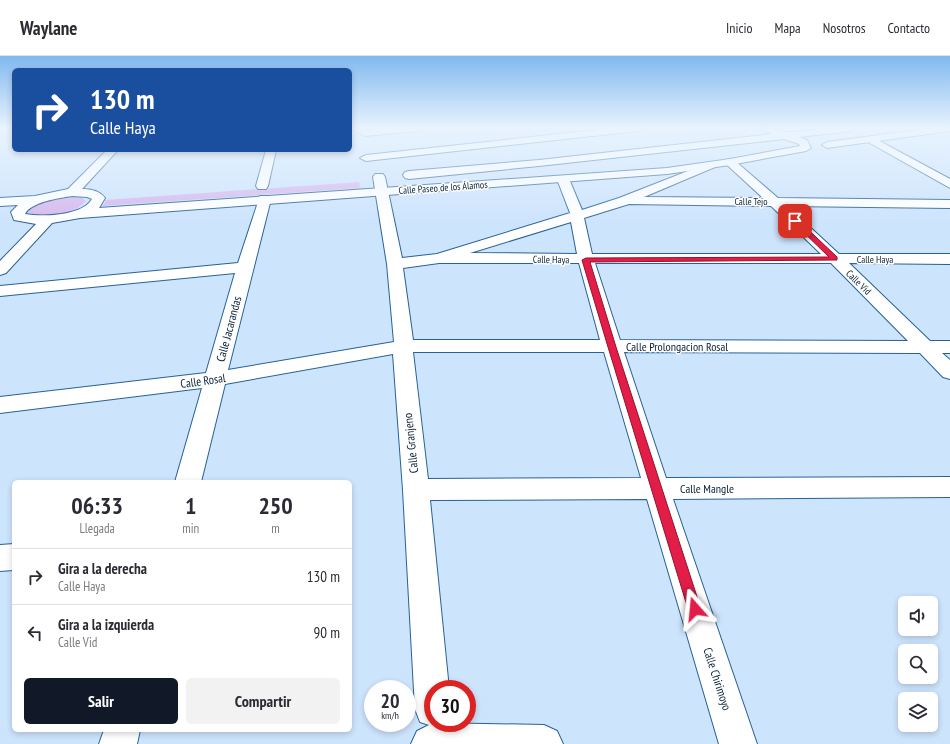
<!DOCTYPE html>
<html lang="es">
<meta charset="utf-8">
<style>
:root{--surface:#fff;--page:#f2f2f3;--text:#2b2b33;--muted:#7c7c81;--line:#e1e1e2;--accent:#111827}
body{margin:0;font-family:"PT Sans Narrow",sans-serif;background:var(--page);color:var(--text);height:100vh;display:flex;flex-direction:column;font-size:15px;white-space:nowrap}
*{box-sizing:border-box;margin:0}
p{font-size:13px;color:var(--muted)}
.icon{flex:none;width:22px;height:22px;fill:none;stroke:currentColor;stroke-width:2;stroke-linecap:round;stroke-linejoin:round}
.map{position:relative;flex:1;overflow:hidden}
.sheet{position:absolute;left:12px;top:424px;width:340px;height:252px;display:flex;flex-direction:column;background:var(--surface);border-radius:6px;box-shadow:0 2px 6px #0003}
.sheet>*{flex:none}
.guide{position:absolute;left:12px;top:12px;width:340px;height:84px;border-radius:6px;box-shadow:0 2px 6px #0003;background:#1a4fa0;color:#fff;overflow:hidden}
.fabs{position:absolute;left:898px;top:540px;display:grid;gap:8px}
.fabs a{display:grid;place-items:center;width:40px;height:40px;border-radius:6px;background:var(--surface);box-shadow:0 2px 6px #0003;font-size:20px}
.speed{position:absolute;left:364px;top:624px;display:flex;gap:8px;font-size:20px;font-weight:700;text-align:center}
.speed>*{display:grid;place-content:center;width:52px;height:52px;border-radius:50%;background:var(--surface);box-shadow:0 2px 6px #0003;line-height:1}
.speed small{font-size:10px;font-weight:400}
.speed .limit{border:6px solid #d22;background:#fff;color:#111}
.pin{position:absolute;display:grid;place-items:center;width:34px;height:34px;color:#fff;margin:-17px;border-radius:8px;box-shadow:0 2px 6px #0006}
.me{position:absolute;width:44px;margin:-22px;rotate:342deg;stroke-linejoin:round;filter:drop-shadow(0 0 3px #0008)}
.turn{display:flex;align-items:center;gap:14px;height:84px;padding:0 12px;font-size:18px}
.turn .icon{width:52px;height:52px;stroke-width:2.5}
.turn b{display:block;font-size:28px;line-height:34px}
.eta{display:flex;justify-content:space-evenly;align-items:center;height:68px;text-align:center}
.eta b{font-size:24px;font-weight:800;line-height:28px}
.button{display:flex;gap:8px;margin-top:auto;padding:8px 12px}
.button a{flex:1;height:46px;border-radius:6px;background:var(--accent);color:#fff;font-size:16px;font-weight:800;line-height:46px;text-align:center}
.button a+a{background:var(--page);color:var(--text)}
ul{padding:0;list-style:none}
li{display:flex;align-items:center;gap:12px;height:56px;padding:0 12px;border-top:1px solid var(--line)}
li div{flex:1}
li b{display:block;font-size:15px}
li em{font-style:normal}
header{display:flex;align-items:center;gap:24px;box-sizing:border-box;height:56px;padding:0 20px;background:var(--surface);border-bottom:1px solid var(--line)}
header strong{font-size:19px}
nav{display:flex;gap:22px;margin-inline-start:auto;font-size:14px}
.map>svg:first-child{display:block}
.green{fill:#d6b8ed}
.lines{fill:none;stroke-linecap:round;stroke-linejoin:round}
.street-casing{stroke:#286197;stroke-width:2}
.secondary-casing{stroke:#286197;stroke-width:2}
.street{fill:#fff;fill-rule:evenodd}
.secondary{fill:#fff;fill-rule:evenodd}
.route{fill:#e11d48;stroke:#92132f}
.labels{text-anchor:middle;stroke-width:3;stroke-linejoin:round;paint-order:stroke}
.far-street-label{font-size:10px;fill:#092138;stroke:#fff}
.street-label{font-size:12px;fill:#092138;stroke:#fff}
</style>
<header>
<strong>Waylane</strong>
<nav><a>Inicio</a><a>Mapa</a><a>Nosotros</a><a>Contacto</a></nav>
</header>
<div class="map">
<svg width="950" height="688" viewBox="0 0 950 688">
<rect width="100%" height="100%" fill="#cde4fd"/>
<g class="green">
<polygon points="359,126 360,132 101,150 105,147 105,144"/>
<path d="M68,140l13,1 5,4c-13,14 -42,21 -58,11 12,-13 24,-14 40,-16z"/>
</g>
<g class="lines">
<g class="street-casing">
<g id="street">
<polygon points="391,72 424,72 419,75 364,80 359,77 364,74"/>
<polygon points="615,72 643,72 638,75 366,105 360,102 366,99"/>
<polygon points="872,81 950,123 950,132 868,86 867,84"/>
<polygon points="266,94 276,94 268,130 266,133 258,133 256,130"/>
<path d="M730,103l4,1 44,38 172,2v8l-163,-2 52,48h111v10l-101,-1 81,78h20v12h-8l8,7v19l-7,-2 -23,-24 -296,-1 42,126 284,-1v20l-277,2 84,245h-38l-72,-245 -217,1 19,189h-16v34l111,2 13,6 6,13h-152l6,-13 12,-6 -9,-3 -5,-13 -12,-219 -10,-136 -168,30 -24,98h-26l27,-94 -202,25v-16l206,-24 29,-100 -235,23v-10l238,-23 21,-64 1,-3h10l1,3 -43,171 166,-28 -7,-78 -14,-87 2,-3h8l2,3 17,81 35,-4 133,-41 -13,-34 2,-3h8l2,3 13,31 37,-12 92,-36 4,1 2,2 -2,2 -71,30 119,1 -37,-34 -2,-2 2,-2zM629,148l142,2 50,48h-229l-8,-36zM571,166l6,32 -107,-1zM439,207h140l21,77h-187l-10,-72zM595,207h236l77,78 -288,-1zM413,296h191l37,126 -213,1z"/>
<polygon points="14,488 14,514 0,515 0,489"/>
<polygon points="104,674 140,674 137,688 99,688"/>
</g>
</g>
<g class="secondary-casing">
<g id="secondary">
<path d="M760,72c12,-2 18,4 27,4 23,1 46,-8 69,-4l-5,3 -52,6 8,3 4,8 -5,3 -76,14 -63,9 -587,44 -28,5 -46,50 -6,2v-14l36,-37 -22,-4 -3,-8 7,-7 -18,1v-8l35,-2 33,-7 39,-39h11l-36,39c9,0 18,2 23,9l-6,10 568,-40 63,-9 70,-13 -1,-2 -15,-5 -245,27 -130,13 -4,-1 -2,-3 2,-3 4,-1 130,-11 233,-26zM72,140l15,1 5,2c-10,17 -49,18 -67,15 6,-12 34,-16 47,-18z"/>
<polygon points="932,72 950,72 950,75 827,92 822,89 827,86"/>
</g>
</g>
<use href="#street" class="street"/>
<use href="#secondary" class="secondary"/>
</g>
<linearGradient id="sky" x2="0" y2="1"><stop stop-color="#81b9f0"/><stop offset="0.43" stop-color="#e8f3fe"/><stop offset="1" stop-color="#e8f3fe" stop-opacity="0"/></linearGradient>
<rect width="950" height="168" fill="url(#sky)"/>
<polygon class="route" points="793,163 797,163 837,201 837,204 590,206 616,291 701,553 699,558 695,560 690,558 688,553 608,291 582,204 586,202 829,201 793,166"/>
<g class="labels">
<g class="far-street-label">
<text transform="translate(443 131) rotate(-4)" y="4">Calle Paseo de los Álamos</text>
<text x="751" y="149">Calle Tejo</text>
<text transform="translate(551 203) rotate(1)" y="4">Calle Haya</text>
<text x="875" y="207">Calle Haya</text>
<text transform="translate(859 226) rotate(44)" y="4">Calle Vid</text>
</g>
<g class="street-label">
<text transform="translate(229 273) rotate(-75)" y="4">Calle Jacarandas</text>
<text x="677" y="295">Calle Prolongacion Rosal</text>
<text transform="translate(203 325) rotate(-8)" y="4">Calle Rosal</text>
<text transform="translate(411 387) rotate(-96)" y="4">Calle Granjeno</text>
<text x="707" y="437">Calle Mangle</text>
<text transform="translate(717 623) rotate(72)" y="4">Calle Chirimoyo</text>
</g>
</g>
</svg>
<div class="fabs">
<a><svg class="icon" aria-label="sound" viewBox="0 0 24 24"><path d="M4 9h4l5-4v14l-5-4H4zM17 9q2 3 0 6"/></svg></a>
<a><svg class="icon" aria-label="search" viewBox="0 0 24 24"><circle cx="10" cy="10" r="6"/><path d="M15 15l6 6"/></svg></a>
<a><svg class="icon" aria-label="layers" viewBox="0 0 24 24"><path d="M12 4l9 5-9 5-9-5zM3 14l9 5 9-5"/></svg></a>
</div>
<div class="speed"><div>20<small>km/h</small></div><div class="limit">30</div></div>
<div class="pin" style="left:795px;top:165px;background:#d93025"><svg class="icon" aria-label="arrive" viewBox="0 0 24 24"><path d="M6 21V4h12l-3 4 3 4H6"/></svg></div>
<svg class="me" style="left:695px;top:553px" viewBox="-20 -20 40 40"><path d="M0-17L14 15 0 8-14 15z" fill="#e11d48" stroke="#fff" stroke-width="4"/></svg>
<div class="guide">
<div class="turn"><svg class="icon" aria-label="right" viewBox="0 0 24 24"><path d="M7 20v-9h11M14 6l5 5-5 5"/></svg><div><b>130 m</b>Calle Haya</div></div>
</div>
<section class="sheet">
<div class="eta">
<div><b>06:33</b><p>Llegada</p></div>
<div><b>1</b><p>min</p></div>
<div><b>250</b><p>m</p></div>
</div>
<ul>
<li><svg class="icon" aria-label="right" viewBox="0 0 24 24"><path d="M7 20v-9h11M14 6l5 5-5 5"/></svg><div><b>Gira a la derecha</b><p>Calle Haya</p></div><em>130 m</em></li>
<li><svg class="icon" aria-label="left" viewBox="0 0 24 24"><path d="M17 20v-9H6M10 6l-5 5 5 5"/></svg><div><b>Gira a la izquierda</b><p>Calle Vid</p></div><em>90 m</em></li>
</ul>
<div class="button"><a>Salir</a><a>Compartir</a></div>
</section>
</div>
